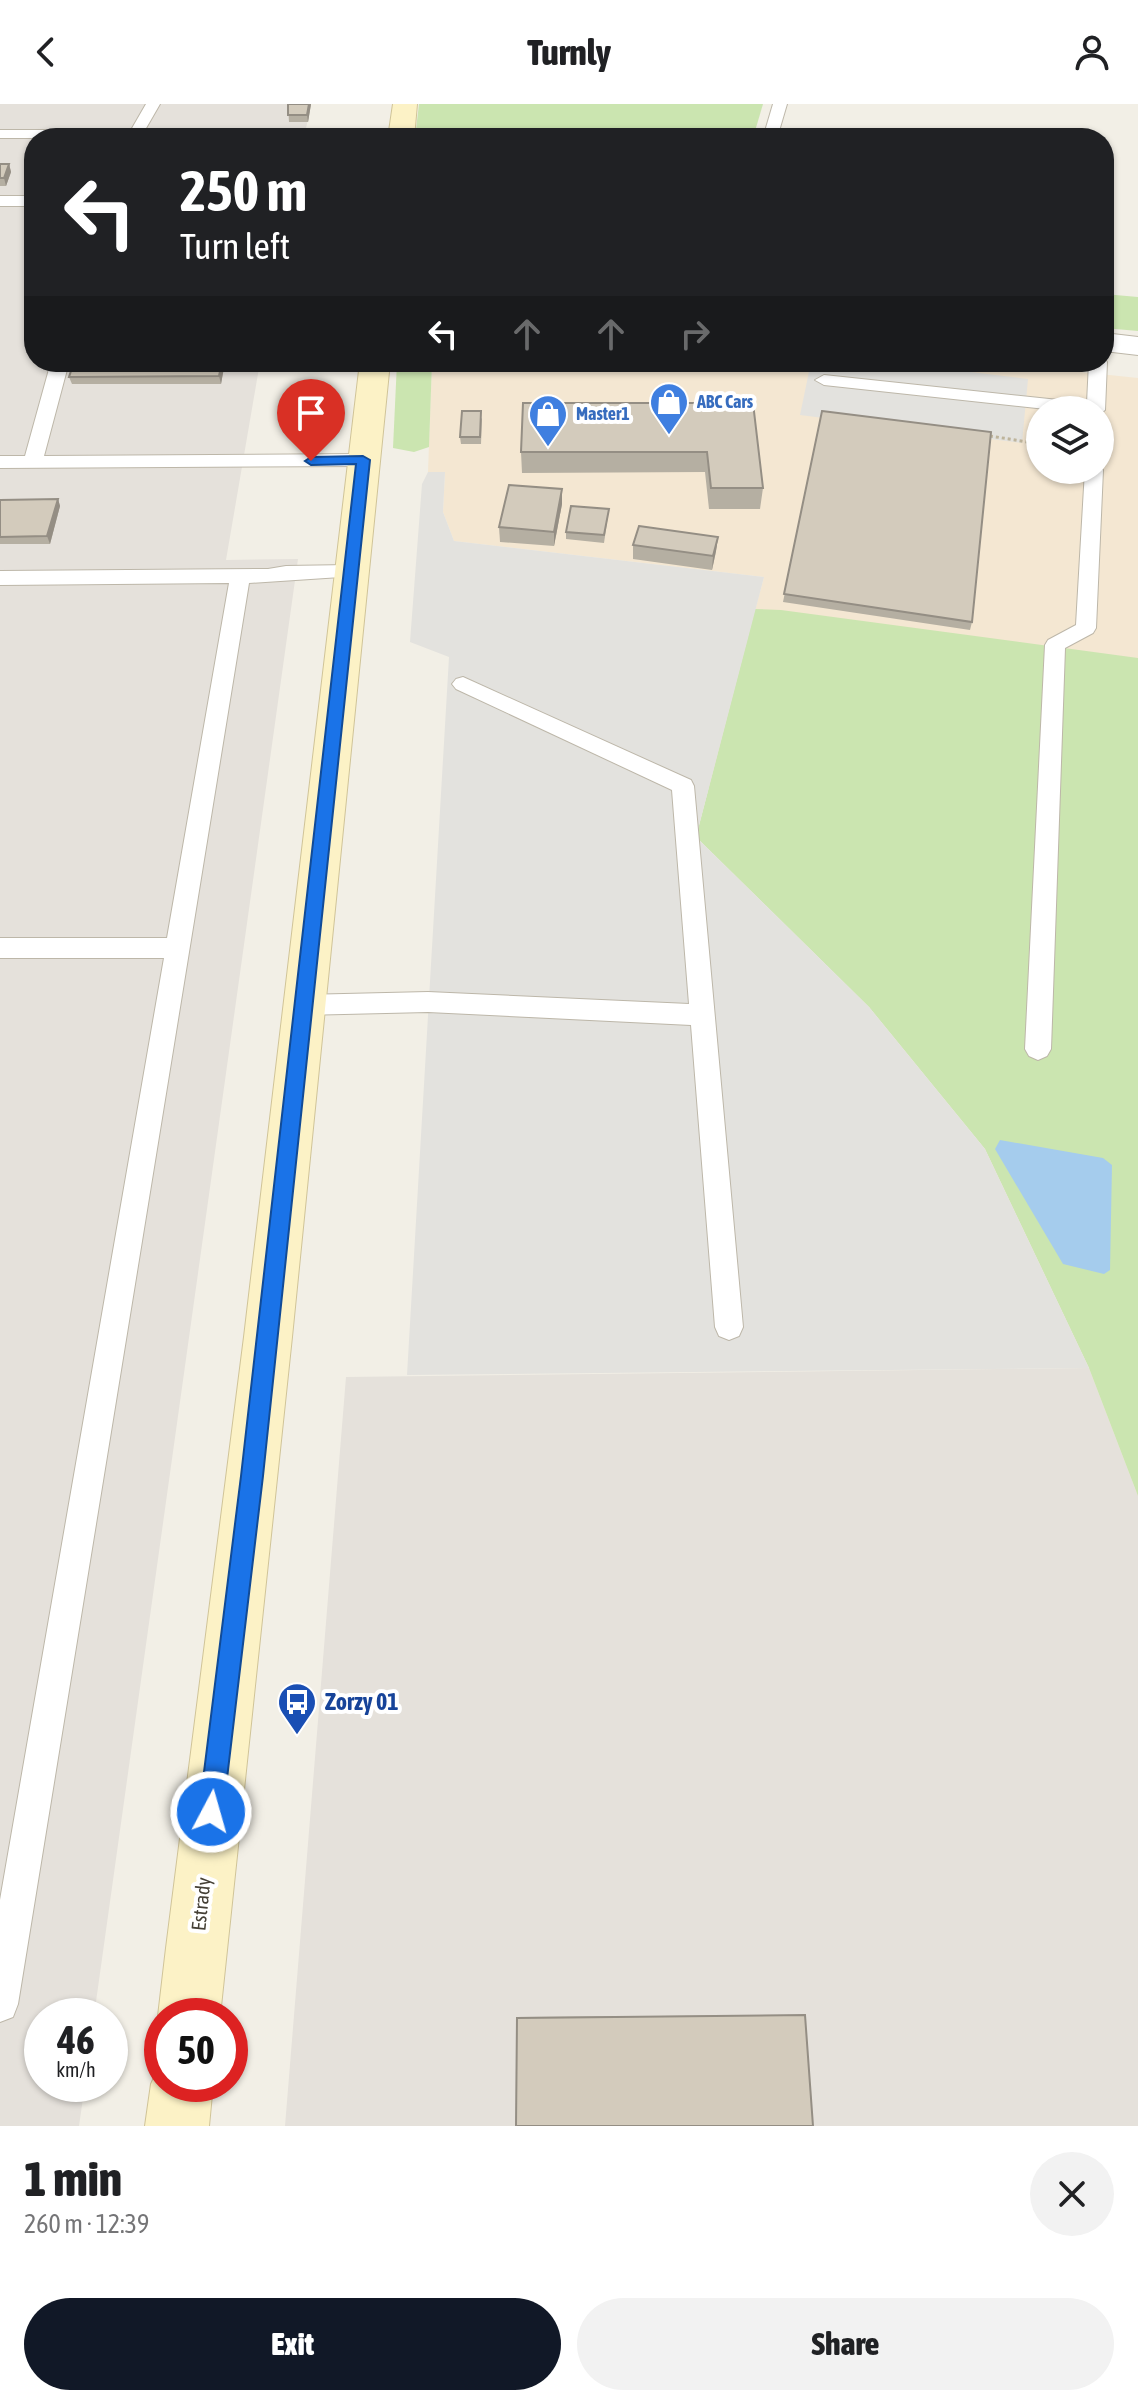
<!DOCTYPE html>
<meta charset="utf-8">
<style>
:root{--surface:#fff;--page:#f2f2f2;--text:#202124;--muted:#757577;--accent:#111827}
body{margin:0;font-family:"Asap Condensed",sans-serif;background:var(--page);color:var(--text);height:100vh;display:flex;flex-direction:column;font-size:30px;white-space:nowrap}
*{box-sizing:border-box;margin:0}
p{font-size:26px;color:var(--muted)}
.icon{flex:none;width:44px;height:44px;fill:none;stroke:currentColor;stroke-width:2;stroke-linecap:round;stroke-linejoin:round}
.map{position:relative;height:2022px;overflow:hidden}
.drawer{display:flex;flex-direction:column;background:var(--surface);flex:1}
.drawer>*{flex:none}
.hud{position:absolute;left:24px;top:24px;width:1090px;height:244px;border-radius:32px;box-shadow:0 2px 6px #0004;background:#202124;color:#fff;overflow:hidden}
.fabs{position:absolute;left:1026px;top:292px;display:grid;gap:16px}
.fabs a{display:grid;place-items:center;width:88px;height:88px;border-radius:50%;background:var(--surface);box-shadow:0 2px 6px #0004;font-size:40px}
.speed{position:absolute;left:24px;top:1894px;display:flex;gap:16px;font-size:40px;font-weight:700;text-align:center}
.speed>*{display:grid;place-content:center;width:104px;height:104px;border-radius:50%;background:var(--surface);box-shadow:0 2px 6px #0004;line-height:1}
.speed small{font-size:20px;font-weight:400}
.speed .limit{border:12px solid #d22;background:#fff;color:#111}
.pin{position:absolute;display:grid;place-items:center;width:68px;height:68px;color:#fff;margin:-82px -34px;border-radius:50% 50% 50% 0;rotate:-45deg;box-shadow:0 0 8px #0007}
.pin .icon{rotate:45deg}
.me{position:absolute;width:88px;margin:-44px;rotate:6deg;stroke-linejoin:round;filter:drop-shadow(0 0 6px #0008)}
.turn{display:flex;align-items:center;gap:28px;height:168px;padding:0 24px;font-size:36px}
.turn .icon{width:104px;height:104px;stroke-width:2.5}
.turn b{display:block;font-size:56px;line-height:68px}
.lanes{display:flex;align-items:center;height:76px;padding:0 24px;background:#0003;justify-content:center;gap:40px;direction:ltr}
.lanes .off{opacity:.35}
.round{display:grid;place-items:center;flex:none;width:84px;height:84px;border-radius:42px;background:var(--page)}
.head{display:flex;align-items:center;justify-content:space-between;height:136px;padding:0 24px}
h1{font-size:48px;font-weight:800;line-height:60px}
.action{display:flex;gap:16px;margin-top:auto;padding:16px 24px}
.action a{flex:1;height:92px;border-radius:48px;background:var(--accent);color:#fff;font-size:32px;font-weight:800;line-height:92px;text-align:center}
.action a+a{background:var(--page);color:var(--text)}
header{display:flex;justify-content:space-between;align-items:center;height:104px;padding:0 24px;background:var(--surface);font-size:36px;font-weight:800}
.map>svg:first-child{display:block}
.commercial{fill:#f4e7d2;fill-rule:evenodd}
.industrial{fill:#e5e1db}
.green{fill:#cbe5b0}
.parking{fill:#e3e2de}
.water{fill:#a5cced}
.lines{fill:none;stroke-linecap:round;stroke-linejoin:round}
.lane-casing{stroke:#bdb7a9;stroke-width:2}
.street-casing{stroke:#bdb7a9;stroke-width:2}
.secondary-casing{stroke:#d0c498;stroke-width:2}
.path{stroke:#beb49b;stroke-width:3;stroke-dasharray:3 3;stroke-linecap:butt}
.lane{fill:#fff;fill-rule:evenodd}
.street{fill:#fff;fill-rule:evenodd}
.secondary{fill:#fcf2c6;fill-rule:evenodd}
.wall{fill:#b5afa2}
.shaded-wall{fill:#948e84}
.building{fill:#d3cbbc;stroke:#948e84;stroke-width:2}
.route{fill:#1a73e8;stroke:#114b97;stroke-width:2}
.labels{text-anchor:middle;stroke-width:8;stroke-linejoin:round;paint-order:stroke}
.far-shop-label{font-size:18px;font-weight:bold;fill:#366cbe;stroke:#fff;text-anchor:start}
.street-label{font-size:20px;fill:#454036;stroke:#fff}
.near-transit-label{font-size:24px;font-weight:bold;fill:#164399;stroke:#fff;text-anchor:start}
</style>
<header><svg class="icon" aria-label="back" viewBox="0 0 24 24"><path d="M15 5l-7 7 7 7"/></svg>Turnly<svg class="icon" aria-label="person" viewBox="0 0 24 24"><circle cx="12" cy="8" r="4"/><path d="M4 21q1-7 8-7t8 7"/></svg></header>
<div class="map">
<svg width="1138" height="2022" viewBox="0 0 1138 2022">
<rect width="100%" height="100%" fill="#f2efe6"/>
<path class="commercial" d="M432,258h552l154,16v1118l-49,-128 -104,-219 -277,-363 56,-209 -310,-36 -11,-29 2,-40h-17zM1040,306h60v60h-60z"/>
<g class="industrial">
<polygon points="0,0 311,0 304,34 34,34 34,258 260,258 226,456 298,455 94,1912 42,1912 42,1980 85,1980 79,2022 0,2022"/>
<polygon points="1089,1264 1138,1392 1138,2022 285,2022 346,1273"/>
</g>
<g class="green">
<polygon points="419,0 763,0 753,34 415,34"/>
<polygon points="1104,190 1138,193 1138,227 1104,224"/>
<polygon points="397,258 432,258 429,343 414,348 393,344"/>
<polygon points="755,505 781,506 1138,554 1138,1392 1089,1264 985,1045 869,903 696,733"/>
</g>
<g class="parking">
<polygon points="811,258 889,258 1028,275 1022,339 800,311"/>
<polygon points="428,368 445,368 443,408 454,437 764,473 696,733 869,903 985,1045 1089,1264 407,1271 449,553 410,538 422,380"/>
</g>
<polygon class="water" points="1000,1036 1103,1054 1112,1061 1110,1166 1104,1170 1063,1160 995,1045"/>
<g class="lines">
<g class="lane-casing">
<g id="lane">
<polygon points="146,0 160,0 145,26 401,26 408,30 403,34 0,34 0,26 131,26"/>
<polygon points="773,0 787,0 777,34 763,34"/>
<rect x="0" y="92" width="34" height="10"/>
<polygon points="1104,254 1107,258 1105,306 1100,310 1100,306 1055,306 824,281 815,276 824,271 1087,299 1089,258 1104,258"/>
<polygon points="51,258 69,258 44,352 363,350 372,356 363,362 0,364 0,352 25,352"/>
<polygon points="1100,362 1103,366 1096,524 1093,529 1065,544 1051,945 1047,952 1038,956 1029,952 1025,945 1045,541 1048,536 1076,521 1085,366 1100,366"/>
<polygon points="349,461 359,467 356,472 249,479 18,1900 13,1913 0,1918 0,1796 164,854 0,854 0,834 167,834 229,479 0,481 0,467 268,465 286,462"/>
<polygon points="463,573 691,676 694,682 743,1223 739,1232 729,1236 719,1232 715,1223 691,921 428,908 302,911 293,908 290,901 293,894 302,891 428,888 689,900 672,686 456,585 452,580 456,575"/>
</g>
</g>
<g class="street-casing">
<polygon id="street" points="1104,229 1138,233 1138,251 1104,247"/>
</g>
<g class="secondary-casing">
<g id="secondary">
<polygon points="393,0 417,0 414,34 388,34"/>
<polygon points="360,258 390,258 292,1233 220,1912 162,1912 162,1921 158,1912 166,1844 244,1233"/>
<polygon points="162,1957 162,1980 213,1980 209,2022 145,2022 151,1980"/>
</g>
</g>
<polyline class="path" points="984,331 1040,340"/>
<use href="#lane" class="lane"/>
<use href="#street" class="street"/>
<use href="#secondary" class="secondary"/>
</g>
<g class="wall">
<polygon points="288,0 311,0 308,18 289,18"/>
<polygon points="0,60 9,60 11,68 6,82 0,82"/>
<polygon points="225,258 221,280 72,280 69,273"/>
<polygon points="753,299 763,384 760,405 709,405 705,368 522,369 521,348"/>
<polygon points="822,307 972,518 970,526 783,498"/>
<polygon points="482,314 481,340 461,340 460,333"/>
<polygon points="58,395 60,402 50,440 0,440 0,396"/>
<polygon points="562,400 554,442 500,438 499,423"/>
<polygon points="609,405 604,439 566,435 566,428"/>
<polygon points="718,433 716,447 712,466 633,455 633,441"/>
<polygon points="802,1911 805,1911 517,1914 518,1913"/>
</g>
<g class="shaded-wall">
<polygon points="309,0 311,0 308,18 307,11"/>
<polygon points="9,60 11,68 6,82 4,74"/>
<polygon points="222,258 225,258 221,280 219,272"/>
<polygon points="562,385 562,400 554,442 554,428"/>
<polygon points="58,395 60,402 50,440 47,432"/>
<polygon points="718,433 716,447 712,466 713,452"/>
</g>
<g class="building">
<polygon points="288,0 309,0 307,11 288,11"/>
<polygon points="0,60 9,60 4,74 0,74"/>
<polygon points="74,258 222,258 219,272 69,273"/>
<polygon points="523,299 753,299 763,384 711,384 707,348 521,348"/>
<polygon points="462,307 481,307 480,333 460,333"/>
<polygon points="822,307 991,328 972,518 784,490"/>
<polygon points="509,381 562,385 554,428 499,423"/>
<polygon points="58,395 47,432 0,433 0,396"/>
<polygon points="571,402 609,405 604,431 566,428"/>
<polygon points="639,422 718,433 713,452 633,441"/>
<polygon points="805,1911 813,2022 516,2022 517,1914"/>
</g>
<polygon class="route" points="363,352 370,356 263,1372 223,1708 219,1716 211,1719 203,1716 199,1708 241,1372 356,360 311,361 305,357 311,353"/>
<defs>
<g id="shop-pin" transform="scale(2)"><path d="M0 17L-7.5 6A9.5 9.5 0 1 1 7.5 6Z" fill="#3f7fe0" stroke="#fff"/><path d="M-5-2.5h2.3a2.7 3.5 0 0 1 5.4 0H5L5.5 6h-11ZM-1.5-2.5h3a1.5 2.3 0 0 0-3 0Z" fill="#fff"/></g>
<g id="bus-pin" transform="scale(2)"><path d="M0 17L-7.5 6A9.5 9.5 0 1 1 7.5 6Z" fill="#1a4fb4" stroke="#fff"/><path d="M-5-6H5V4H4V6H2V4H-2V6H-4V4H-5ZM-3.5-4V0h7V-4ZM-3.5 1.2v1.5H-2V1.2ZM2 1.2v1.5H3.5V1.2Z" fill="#fff"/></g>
</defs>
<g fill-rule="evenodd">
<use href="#shop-pin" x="669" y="298"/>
<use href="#shop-pin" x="548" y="310"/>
<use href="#bus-pin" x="297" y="1598"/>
</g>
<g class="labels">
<g class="far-shop-label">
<text x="697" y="304">ABC Cars</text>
<text x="576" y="316">Master1</text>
</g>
<g class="street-label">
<text transform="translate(201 1800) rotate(-84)" y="7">Estrady</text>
</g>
<g class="near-transit-label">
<text x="325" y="1606">Zorzy 01</text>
</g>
</g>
</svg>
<div class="fabs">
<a><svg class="icon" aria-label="layers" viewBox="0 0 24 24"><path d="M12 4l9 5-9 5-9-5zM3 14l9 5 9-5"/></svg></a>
</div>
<div class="speed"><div>46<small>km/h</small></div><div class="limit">50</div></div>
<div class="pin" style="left:311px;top:357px;background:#d93025"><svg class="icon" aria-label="arrive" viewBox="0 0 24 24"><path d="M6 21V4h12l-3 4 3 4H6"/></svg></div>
<svg class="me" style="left:211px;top:1708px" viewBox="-20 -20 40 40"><circle r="17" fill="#1a73e8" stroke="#fff" stroke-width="3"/><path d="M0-11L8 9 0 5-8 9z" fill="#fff"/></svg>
<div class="hud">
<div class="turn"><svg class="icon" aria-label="left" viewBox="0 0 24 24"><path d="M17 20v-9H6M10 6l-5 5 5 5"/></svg><div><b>250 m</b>Turn left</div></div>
<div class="lanes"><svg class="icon" aria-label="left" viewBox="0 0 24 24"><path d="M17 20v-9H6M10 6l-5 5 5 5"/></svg><svg class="icon off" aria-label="ahead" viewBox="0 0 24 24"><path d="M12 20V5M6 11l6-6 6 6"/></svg><svg class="icon off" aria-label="ahead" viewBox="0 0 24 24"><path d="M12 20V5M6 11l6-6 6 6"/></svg><svg class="icon off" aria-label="right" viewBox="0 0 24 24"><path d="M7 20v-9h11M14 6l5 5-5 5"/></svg></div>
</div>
</div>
<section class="drawer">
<div class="head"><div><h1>1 min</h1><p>260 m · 12:39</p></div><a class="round"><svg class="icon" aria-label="close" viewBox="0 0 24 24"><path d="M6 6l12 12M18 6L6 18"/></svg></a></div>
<div class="action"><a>Exit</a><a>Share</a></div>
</section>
